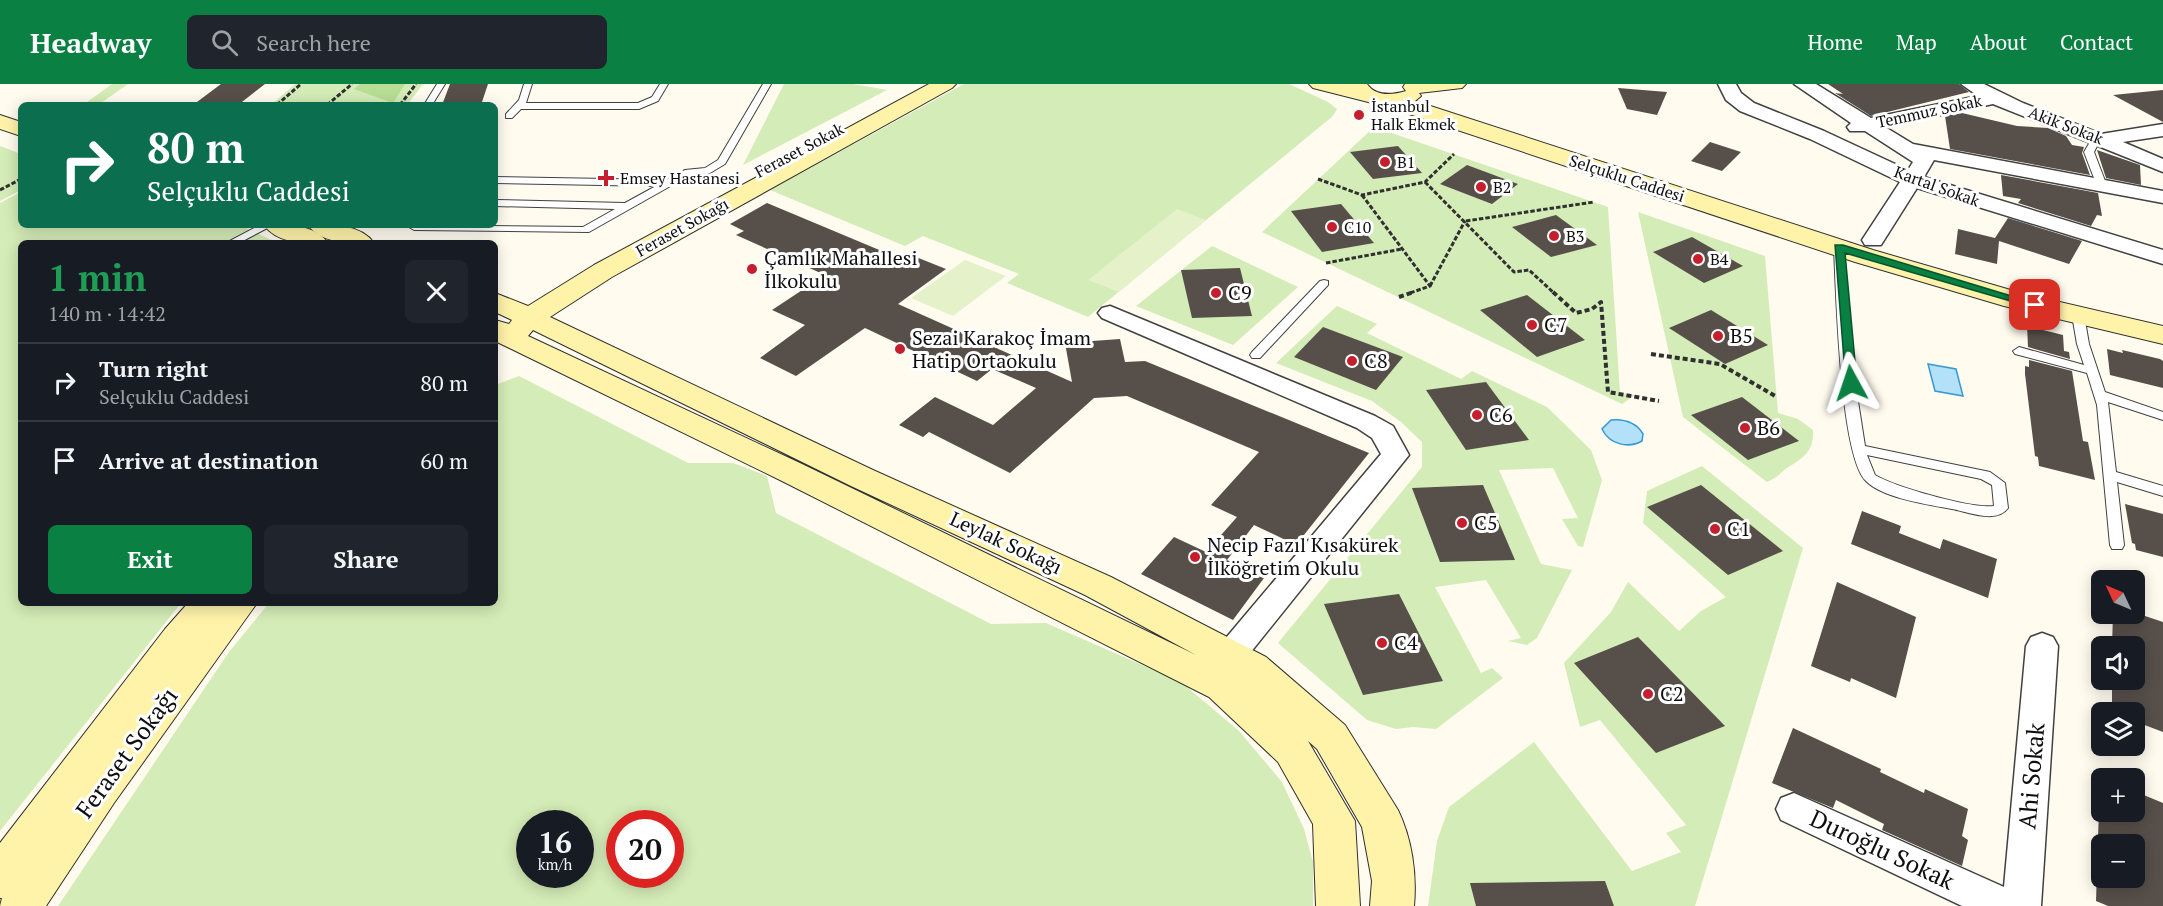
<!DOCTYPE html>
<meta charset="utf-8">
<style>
:root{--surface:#171b24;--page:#20242c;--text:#f1f3f6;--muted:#9ea1a6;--line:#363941;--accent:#0b8043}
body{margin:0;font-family:"PT Serif",serif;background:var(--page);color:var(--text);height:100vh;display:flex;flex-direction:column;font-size:22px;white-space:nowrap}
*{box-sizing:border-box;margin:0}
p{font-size:20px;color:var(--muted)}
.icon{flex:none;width:33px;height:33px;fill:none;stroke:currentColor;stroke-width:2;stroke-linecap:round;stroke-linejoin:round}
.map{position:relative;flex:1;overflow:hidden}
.details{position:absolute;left:18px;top:156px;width:480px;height:366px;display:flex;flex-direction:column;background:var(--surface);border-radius:9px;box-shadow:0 3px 15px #0003}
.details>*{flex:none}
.hud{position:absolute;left:18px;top:18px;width:480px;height:126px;border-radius:9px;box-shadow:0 3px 15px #0003;background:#0b6e4f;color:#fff;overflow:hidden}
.needle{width:39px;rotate:314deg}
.controls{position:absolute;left:2091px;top:486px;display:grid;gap:12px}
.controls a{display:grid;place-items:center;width:54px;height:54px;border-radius:9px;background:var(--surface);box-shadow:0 3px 15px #0003;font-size:30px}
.speed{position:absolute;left:516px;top:726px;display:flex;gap:12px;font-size:30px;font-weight:700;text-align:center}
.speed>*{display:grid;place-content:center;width:78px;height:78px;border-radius:50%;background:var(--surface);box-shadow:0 3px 15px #0003;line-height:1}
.speed small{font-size:15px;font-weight:400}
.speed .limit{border:9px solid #d22;background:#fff;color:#111}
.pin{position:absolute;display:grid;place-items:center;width:51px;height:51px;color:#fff;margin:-26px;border-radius:12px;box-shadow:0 3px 9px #0006}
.me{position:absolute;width:66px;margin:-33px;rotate:355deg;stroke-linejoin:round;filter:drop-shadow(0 0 4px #0008)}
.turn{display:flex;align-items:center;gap:21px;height:126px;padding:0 30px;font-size:27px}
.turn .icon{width:78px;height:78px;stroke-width:2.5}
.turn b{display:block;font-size:42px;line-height:51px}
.round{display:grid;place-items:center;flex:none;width:63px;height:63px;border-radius:9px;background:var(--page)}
.head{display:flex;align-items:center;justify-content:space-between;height:102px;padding:0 30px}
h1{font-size:36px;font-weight:700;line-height:45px;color:#1e9e55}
.cta{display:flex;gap:12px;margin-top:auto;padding:12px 30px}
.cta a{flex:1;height:69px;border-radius:9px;background:var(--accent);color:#fff;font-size:24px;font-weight:700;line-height:69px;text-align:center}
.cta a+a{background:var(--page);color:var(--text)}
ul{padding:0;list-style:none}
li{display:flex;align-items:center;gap:18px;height:78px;padding:0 30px;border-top:2px solid var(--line)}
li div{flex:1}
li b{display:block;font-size:22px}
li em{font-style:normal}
header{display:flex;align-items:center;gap:36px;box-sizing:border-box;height:84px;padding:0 30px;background:var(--accent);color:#fff}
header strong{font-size:28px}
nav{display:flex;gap:33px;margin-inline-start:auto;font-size:21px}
.search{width:420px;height:54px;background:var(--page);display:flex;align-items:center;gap:15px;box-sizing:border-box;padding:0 21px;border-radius:9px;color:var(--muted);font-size:22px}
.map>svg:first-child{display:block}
.green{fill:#d4ecb7;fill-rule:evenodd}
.forest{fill:#b8dd95}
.pitch{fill:#e5f2c9}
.water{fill:#b2e1f9;stroke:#3599d3;stroke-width:1.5}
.building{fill:#574f4a;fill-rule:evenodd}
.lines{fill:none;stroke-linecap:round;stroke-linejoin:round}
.lane-casing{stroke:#414141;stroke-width:2}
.street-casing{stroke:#414141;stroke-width:3}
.secondary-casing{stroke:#303030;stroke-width:2}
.path-far1{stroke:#303030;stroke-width:3;stroke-dasharray:4.5 2;stroke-linecap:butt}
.path{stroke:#303030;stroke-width:4;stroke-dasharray:5 3;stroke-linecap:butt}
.lane{fill:#fff;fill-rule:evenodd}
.street{fill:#fff;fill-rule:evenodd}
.secondary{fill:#fff3aa;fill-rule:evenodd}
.route{fill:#0b8043;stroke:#07532c;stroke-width:1.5}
.poi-dot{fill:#c51f2d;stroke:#fff;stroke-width:2}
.labels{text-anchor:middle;stroke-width:6;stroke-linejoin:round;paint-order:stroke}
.far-poi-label{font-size:16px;fill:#0e0e0e;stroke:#fff;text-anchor:start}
.far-street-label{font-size:16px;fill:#0e0e0e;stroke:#fff}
.poi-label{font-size:20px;fill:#0e0e0e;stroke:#fff;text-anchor:start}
.street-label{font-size:20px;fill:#0e0e0e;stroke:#fff}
.near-street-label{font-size:24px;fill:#0e0e0e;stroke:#fff}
</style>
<header>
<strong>Headway</strong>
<div class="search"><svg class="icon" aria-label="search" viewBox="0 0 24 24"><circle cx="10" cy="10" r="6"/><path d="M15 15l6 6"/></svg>Search here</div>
<nav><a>Home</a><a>Map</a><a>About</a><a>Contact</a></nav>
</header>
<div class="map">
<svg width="2163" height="822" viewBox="0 0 2163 822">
<rect width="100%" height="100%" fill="#fffbef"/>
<g class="green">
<polygon points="112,0 128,0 98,21 83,21"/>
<polygon points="295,0 423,0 407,21 271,21"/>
<polygon points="784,0 853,0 887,6 743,81"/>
<polygon points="964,0 1289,0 1328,18 1337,25 1333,32 1088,233 1007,199 1019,190 923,152 905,162 770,106"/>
<polygon points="1374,43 1608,123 1620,309 1635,311 1622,320 1262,148"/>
<polygon points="0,62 21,70 21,106 0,117"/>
<polygon points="21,108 21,141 239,141 278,159 21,159 21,519 181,519 0,747 0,119"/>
<path d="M1638,128l127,44 13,157 20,6 15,11c1,22 -10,28 -26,38 -7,5 -11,11 -20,14l-84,-65z"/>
<polygon points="1212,162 1298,203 1233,261 1136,222"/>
<polygon points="1337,222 1377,240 1367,249 1461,295 1472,287 1547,323 1591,366 1602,396 1583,463 1578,462 1562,435 1578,434 1553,384 1499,386 1541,480 1572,486 1537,554 1527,561 1508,557 1521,554 1486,496 1435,503 1481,589 1492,584 1503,594 1436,645 1413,643 1396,645 1367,636 1278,559 1422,383 1422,358 1401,338 1372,317 1276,279"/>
<path d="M519,292l169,87h45l34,13 9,37 215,111 55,-1 135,59 58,49 43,51 22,47 9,33v44h-1255l171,-254 40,-49h226v-218zM530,740h50v50h-50zM620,740h50v50h-50z"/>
<polygon points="1702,382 1803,464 1695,822 1428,822 1437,757 1449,723 1534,658 1632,787 1681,768 1666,749 1686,741 1600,636 1580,643 1564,579 1611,528 1628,498 1679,547 1701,527 1726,513 1643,439 1647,407"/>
</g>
<polygon class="forest" points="360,0 405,0 393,19 354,5"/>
<g class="pitch">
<polygon points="1177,125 1206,136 1119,208 1088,196"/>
<polygon points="965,176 1006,192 953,232 911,214"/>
</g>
<g class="water">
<polygon points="1928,280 1956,285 1963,312 1935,307"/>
<path d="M1611,336c13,-1 25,2 32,14l-1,7c-14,8 -33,3 -40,-12z"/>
</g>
<g class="building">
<polygon points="221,0 265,0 238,21 193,21"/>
<polygon points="450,0 488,0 481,21 442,21"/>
<polygon points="1828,0 1959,0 1969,8 1871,32 1835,9 1843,10"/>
<polygon points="1618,4 1667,8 1657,31 1627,25"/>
<polygon points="2163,6 2163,38 2113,11"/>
<polygon points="1962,29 2017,42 2048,44 2066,52 2072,61 2084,63 2082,69 2090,91 1950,65 1945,32"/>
<polygon points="1710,58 1741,68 1722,87 1691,77"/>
<polygon points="1398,62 1422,89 1373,95 1350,68"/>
<polygon points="2097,66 2140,81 2141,101 2106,94"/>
<polygon points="1467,81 1518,100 1492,120 1440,100"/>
<polygon points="2001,91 2098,109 2102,132 2097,131 2091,142 2018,119 2021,115 2003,112"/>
<polygon points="767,119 908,178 916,173 946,185 898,220 1072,298 1065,259 1120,255 1125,278 1145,277 1369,369 1296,461 1254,441 1227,476 1264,494 1233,536 1141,490 1174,453 1206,468 1237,433 1211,421 1259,368 1127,312 1094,314 1010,389 929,348 923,353 899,341 935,313 993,341 1036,304 992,285 977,297 865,244 796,292 760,274 805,241 772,226 825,191 736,151 744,147 730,140"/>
<polygon points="1341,120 1374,159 1322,168 1291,127"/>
<polygon points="1556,131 1597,161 1551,173 1512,143"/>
<polygon points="2008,134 2082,157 2069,180 1999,157 1997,180 1955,170 1958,145 1995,154"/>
<polygon points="1692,153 1743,182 1704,199 1653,168"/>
<polygon points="1240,184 1252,232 1192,234 1181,186"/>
<polygon points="1527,211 1585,256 1537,273 1480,226"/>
<polygon points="1711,226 1768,261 1725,280 1669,244"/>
<polygon points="2027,242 2063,251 2064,267 2069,268 2070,275 2028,263"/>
<polygon points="1323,243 1403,273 1376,306 1294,273"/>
<polygon points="2107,265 2123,269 2122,266 2160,275 2163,277 2163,304 2110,291"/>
<polygon points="2029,276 2072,287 2083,357 2088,358 2095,396 2039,382 2038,373 2035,372 2025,290 2025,282 2029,283"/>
<polygon points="1486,298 1529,356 1466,366 1426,306"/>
<polygon points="1742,313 1799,357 1748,376 1691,331"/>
<polygon points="1483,401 1515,476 1440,478 1412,404"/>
<polygon points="1701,401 1783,467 1728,491 1647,423"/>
<polygon points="2125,420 2163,430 2163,473 2136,466 2135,460 2132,459"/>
<polygon points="1862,427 1901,442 1899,449 1940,465 1943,455 1997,475 1988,514 1851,460"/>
<polygon points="1837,498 1916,533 1896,614 1851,594 1850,598 1811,582"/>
<polygon points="1399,510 1443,597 1363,611 1324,520"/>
<polygon points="2113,530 2139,530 2163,538 2163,648 2134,637 2134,628 2112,628 2112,596 2134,596 2134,562 2112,562"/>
<polygon points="1638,553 1725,642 1656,669 1574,579"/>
<polygon points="1793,644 1881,685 1880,688 1924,709 1925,705 1968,725 1962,752 1968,756 1962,782 1882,746 1884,740 1836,716 1833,724 1772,699"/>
<path d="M2100,693l3,1 -1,34h32v-21l29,12v103h-55l-12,-5zM2102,760h32v34h-32z"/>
<polygon points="1605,797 1614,822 1476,822 1470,799"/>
</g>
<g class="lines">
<g class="lane-casing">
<g id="lane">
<polygon points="437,0 445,0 432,21 424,21"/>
<polygon points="524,0 532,0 526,19 638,19 652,13 660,0 668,0 658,17 639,25 521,25 512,34 506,34 506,30 519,16"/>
<polygon points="763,0 771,0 725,80 710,89 690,91 589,148 414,146 409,143 410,141 583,143 615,125 495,122 495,116 625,119 656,102 495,99 495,93 666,96 685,86 705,84 718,76"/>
<polygon points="2103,52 2108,55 2097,62 2094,68 2107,102 2102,105 2097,102 2084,68 2090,58"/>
<polygon points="260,141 273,141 239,159 226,159"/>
<path d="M1839,161l5,3 9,121 12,77 125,26 15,11 3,25c-11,16 -40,4 -56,1 -22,-4 -70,-11 -86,-28 -26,-25 -30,-190 -32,-233zM1867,371l114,24 11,6 2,21c-22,3 -99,-19 -119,-31z"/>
<polygon points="1324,196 1328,197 1328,201 1260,274 1252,274 1250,271 1252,268 1320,197"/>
<polygon points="2078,228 2084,231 2089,260 2105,308 2163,328 2163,336 2108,318 2116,388 2163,402 2163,412 2117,398 2124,461 2122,465 2112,465 2110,461 2097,321 2087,289 2015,270 2013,267 2019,263 2084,281 2077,260 2072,231"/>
</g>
</g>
<g class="street-casing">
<g id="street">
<polygon points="1718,0 1736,0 1741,9 1754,19 1824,47 1908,86 1913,78 1865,47 1850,47 1847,43 1851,39 1794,0 1816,0 1871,34 1978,12 1961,0 1984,0 2023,19 2101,50 2163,40 2163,52 2123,58 2163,75 2163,88 1993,20 1885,43 1913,60 2163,107 2163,119 1934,76 1924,93 2163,166 2163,180 1917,104 1881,161 1865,161 1862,156 1900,98 1810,55 1740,27 1726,16"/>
<polygon points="1110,222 1375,332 1393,342 1409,371 1242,579 1231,583 1220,579 1215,570 1220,561 1381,370 1372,354 1357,344 1102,234 1098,229 1102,224"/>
<polygon points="2042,549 2053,553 2058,562 2041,822 1962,822 1781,736 1776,725 1781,714 1794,709 2004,803 2026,562 2031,553"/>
</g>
</g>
<g class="secondary-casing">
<g id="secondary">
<path d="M929,0h27l-4,4 -340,189 -62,40 323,153 238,107 155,80 79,68 53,85c14,29 19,64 16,96h-44l2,-25 -10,-54 -45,-78 -9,-8 47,80 5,85h-44l-3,-82 -35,-62 -69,-65 -429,-217 -285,-139v-21l14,4 3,-4 -17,-8v-19l33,13 66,-41zM533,246l318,156 234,109 111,60 -394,-191 -274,-128z"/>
<path d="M1309,0h58c9,13 25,11 39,7l-3,-4 2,-3h61l-4,4 -43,5 2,3 -6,5 458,149 148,43 142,33v18l-159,-38 -149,-44 -467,-155 -75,-19z"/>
<polygon points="0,31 21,38 21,52 0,45"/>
<path d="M264,141c21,0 50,-2 64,18 -21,0 -50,2 -64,-18z"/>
<path d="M308,141c22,0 52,-2 66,18 -21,0 -52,2 -66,-18z"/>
<polygon points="188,519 257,519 114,719 46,822 0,822 2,814 0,814 0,759 165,545"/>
</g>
</g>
<g class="path-far1">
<polyline points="281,21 279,19 301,0"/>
<polyline points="327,21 352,0"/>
<polyline points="400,21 416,0"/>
<polyline points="1318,95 1362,111 1425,98 1454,70"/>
<polyline points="1425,98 1514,188 1529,186 1554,209"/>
<polyline points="0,106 21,95"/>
<polyline points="1362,111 1430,202 1410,209"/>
<polyline points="1466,137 1594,118"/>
<polyline points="1326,179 1402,165"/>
<polyline points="1430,202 1465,137"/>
</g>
<g class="path">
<polyline points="1553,208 1576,229 1592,225 1601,218 1608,308 1659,317"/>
<polyline points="1399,213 1414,208"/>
<polyline points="1651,270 1720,280 1777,313"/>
</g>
<use href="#lane" class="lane"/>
<use href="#street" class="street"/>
<use href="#secondary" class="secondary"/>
</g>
<polygon class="route" points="1835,161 1843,161 2041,221 2031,223 1845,169 1857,299 1851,303 1846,302"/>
<g class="poi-dot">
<circle cx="1359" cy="31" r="6"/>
<circle cx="1385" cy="78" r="6"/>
<path d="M603 85h6v6h6v6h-6v6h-6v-6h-6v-6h6z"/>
<circle cx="1481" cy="103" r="6"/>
<circle cx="1332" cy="143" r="6"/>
<circle cx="1554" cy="152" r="6"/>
<circle cx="1698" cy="175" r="6"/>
<circle cx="752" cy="185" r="6"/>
<circle cx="1216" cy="209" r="6"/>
<circle cx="1532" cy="241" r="6"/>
<circle cx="1718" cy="252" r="6"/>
<circle cx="900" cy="265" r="6"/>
<circle cx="1352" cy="277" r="6"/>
<circle cx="1477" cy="331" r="6"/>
<circle cx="1745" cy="344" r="6"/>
<circle cx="1462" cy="439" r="6"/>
<circle cx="1715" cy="445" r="6"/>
<circle cx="1195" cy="473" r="6"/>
<circle cx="1382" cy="559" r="6"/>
<circle cx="1648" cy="610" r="6"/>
</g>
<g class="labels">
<g class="far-poi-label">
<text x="1371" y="28">İstanbul<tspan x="1371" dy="18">Halk Ekmek</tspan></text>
<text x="1397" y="84">B1</text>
<text x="620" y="100">Emsey Hastanesi</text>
<text x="1493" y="109">B2</text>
<text x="1344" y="149">C10</text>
<text x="1566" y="158">B3</text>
<text x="1710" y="181">B4</text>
</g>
<g class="far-street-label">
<text transform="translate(1929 27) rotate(-12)" y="6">Temmuz Sokak</text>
<text transform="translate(2066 41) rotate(21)" y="6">Akik Sokak</text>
<text transform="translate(799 66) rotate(-28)" y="6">Feraset Sokak</text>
<text transform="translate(1627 94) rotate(18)" y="6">Selçuklu Caddesi</text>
<text transform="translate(1937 102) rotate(20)" y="6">Kartal Sokak</text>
<text transform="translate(682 143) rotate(-29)" y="6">Feraset Sokağı</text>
</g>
<g class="poi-label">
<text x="764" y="181">Çamlık Mahallesi<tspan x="764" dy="23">İlkokulu</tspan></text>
<text x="1228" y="216">C9</text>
<text x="1544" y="248">C7</text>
<text x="1730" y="259">B5</text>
<text x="912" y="261">Sezai Karakoç İmam<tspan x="912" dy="23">Hatip Ortaokulu</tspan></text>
<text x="1364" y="284">C8</text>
<text x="1489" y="338">C6</text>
<text x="1757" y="351">B6</text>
<text x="1474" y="446">C5</text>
<text x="1727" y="452">C1</text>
<text x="1207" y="468">Necip Fazıl Kısakürek<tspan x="1207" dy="23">İlköğretim Okulu</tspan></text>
<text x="1394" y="566">C4</text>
<text x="1660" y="617">C2</text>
</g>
<g class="street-label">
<text transform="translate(1006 459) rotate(25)" y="7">Leylak Sokağı</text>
</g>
<g class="near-street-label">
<text transform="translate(127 669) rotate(-54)" y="8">Feraset Sokağı</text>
<text transform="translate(2032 692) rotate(-85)" y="8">Ahi Sokak</text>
<text transform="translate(1882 766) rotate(25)" y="8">Duroğlu Sokak</text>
</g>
</g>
</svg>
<div class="controls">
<a><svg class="needle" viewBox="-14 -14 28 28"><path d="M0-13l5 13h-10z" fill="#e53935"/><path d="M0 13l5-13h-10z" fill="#9ea1a6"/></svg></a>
<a><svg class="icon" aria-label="sound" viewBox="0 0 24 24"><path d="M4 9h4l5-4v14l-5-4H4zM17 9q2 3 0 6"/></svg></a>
<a><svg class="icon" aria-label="layers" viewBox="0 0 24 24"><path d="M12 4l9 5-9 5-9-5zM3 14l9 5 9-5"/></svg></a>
<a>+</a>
<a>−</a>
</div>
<div class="speed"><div>16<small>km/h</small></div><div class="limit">20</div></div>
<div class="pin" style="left:2035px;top:221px;background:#d93025"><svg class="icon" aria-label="arrive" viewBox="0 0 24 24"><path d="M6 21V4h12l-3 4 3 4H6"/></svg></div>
<svg class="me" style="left:1851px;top:299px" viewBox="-20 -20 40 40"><path d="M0-17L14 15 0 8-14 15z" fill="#0b8043" stroke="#fff" stroke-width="4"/></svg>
<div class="hud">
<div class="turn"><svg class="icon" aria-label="right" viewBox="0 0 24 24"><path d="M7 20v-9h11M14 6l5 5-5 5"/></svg><div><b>80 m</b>Selçuklu Caddesi</div></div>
</div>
<section class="details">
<div class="head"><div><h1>1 min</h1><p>140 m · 14:42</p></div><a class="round"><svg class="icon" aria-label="close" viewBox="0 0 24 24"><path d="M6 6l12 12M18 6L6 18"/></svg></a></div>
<ul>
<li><svg class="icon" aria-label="right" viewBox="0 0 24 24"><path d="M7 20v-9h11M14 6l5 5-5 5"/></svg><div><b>Turn right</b><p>Selçuklu Caddesi</p></div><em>80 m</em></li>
<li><svg class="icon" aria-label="arrive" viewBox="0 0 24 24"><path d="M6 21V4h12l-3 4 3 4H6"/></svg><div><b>Arrive at destination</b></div><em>60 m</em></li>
</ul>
<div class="cta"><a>Exit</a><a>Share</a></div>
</section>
</div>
